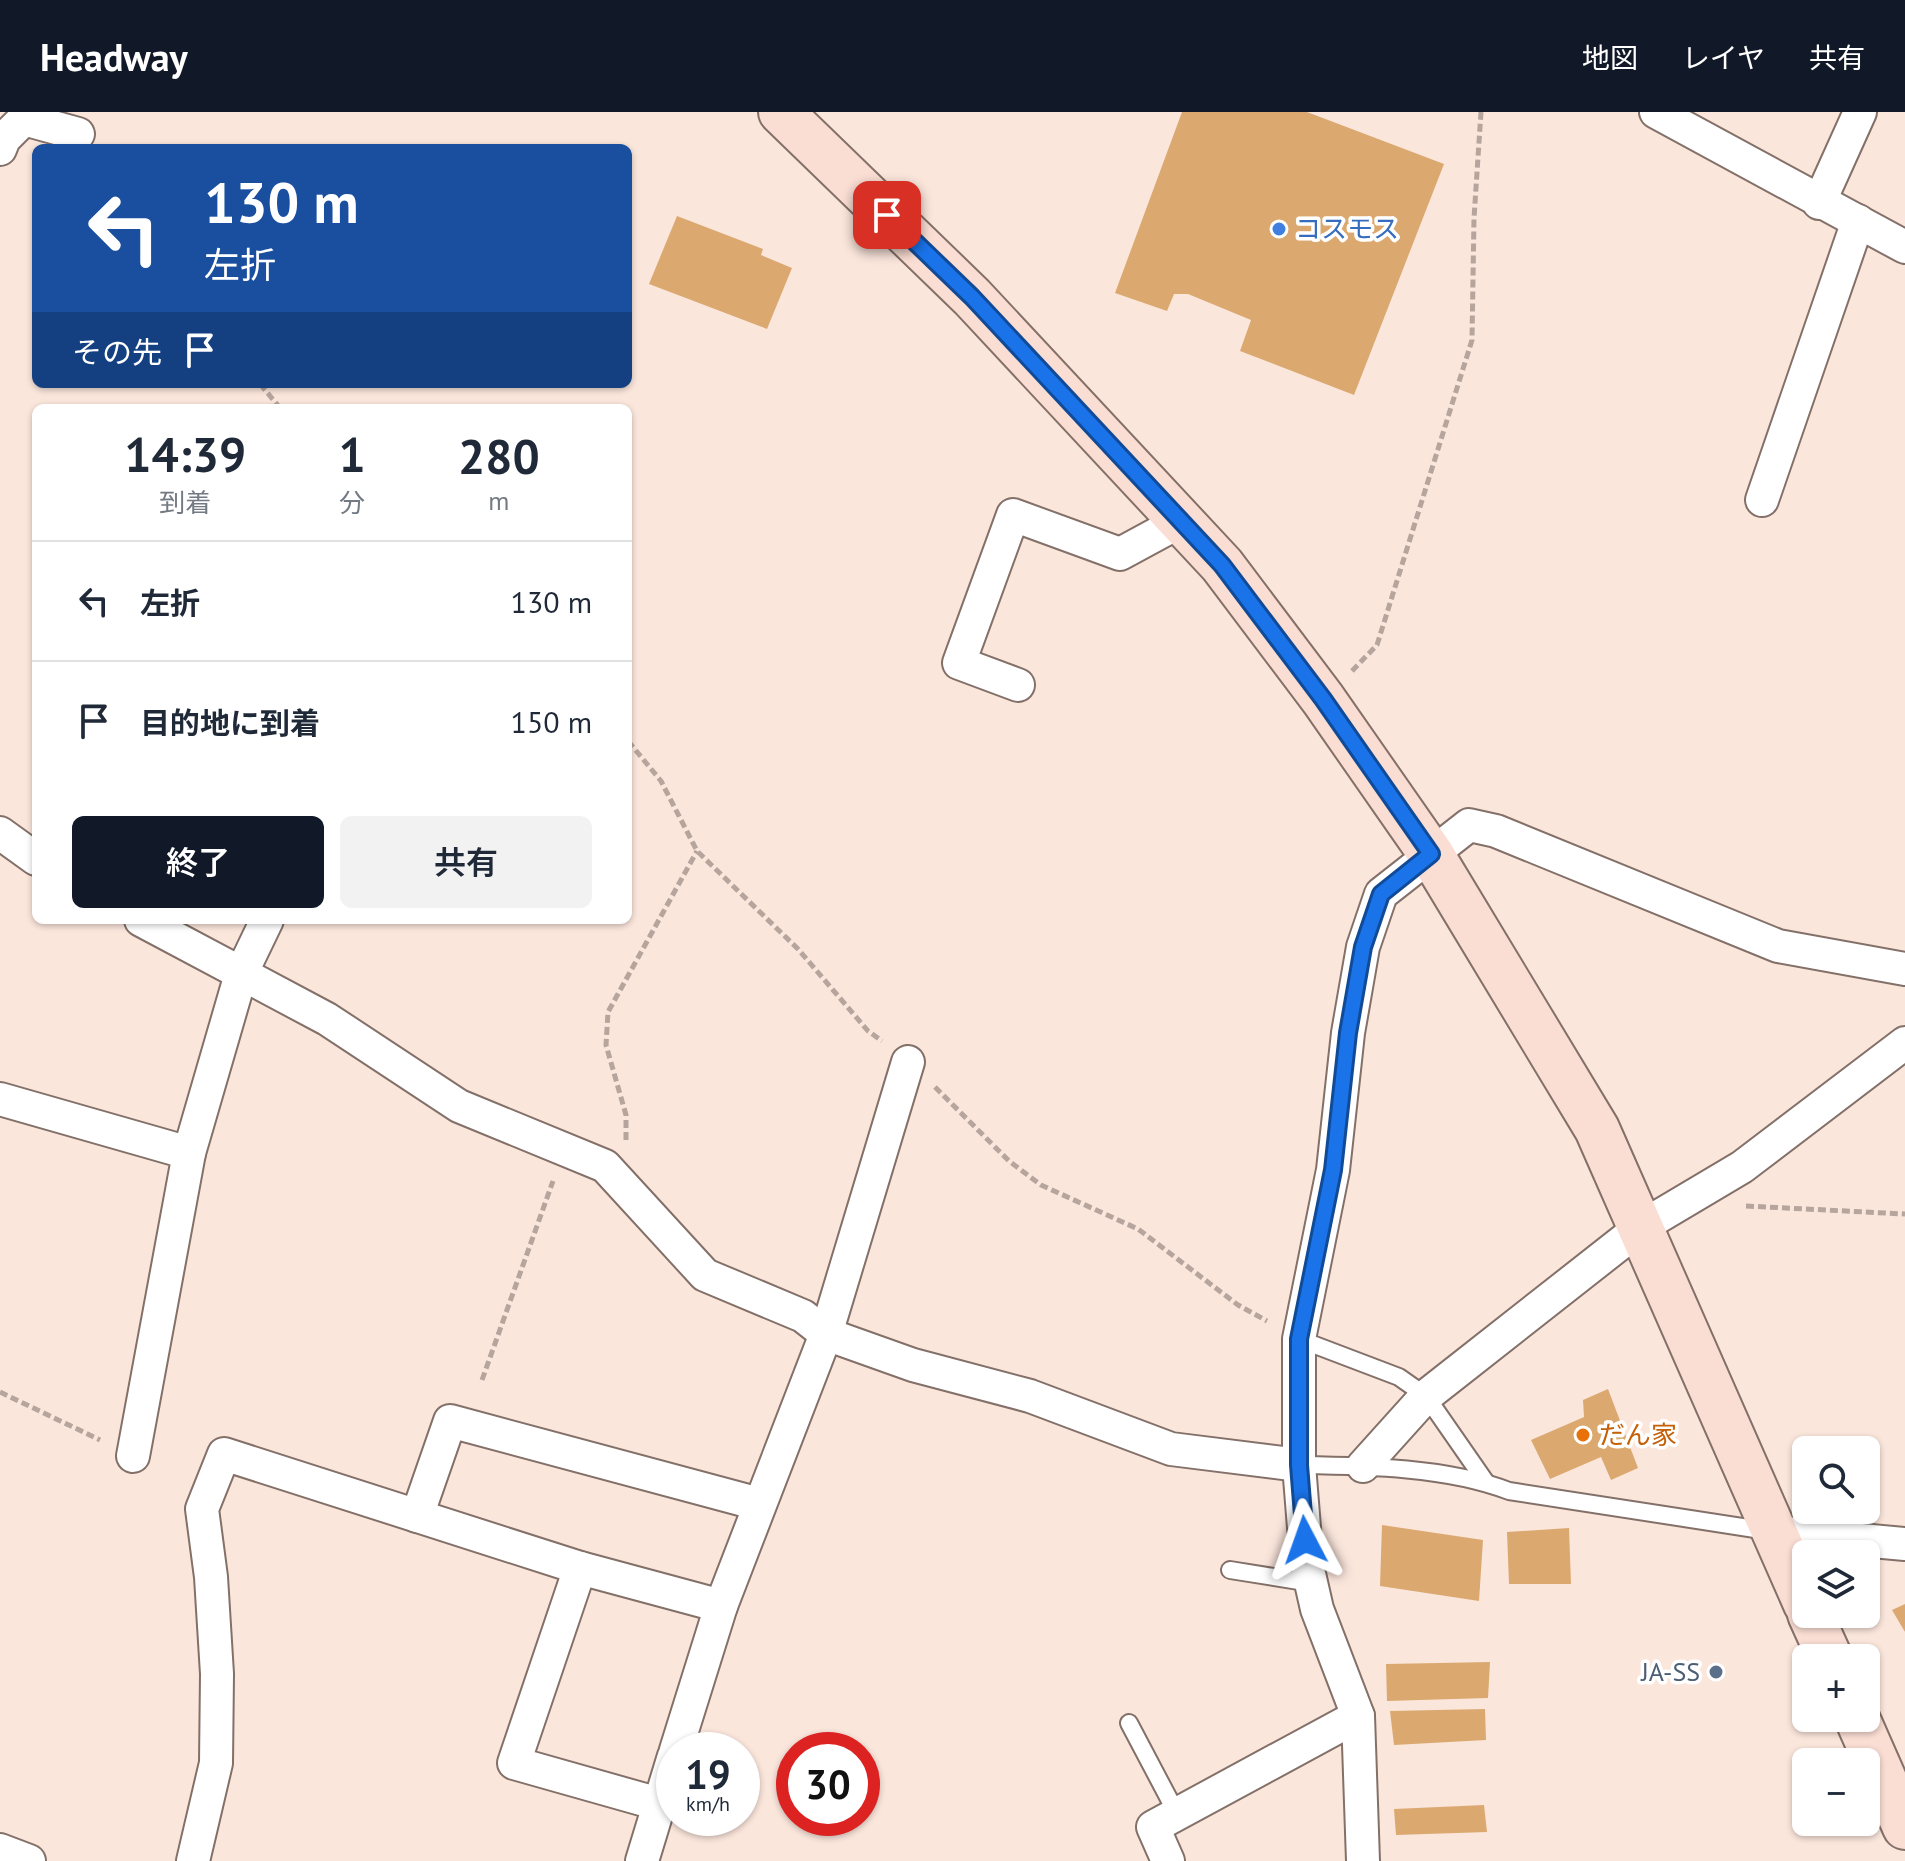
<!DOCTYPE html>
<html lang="ja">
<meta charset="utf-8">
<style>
:root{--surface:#fff;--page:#f2f2f3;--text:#1f2937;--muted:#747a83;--line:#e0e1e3;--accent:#111827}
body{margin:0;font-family:"PT Sans","Noto Sans JP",sans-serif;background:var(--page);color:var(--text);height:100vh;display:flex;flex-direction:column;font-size:30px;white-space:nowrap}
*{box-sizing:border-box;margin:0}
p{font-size:26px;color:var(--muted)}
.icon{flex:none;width:44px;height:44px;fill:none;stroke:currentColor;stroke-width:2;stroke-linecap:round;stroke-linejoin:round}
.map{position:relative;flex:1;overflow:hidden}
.details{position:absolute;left:32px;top:292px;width:600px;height:520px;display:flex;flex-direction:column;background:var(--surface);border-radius:12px;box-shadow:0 2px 6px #0004}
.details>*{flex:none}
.banner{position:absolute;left:32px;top:32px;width:600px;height:244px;border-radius:12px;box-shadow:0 2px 6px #0004;background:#1a4fa0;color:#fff;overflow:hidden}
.buttons{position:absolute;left:1792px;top:1324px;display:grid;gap:16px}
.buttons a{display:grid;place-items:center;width:88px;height:88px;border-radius:12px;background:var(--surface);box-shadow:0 2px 6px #0004;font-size:40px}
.speed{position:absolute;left:656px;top:1620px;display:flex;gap:16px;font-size:40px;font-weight:700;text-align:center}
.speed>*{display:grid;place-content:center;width:104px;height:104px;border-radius:50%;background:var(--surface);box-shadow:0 2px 6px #0004;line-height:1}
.speed small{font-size:20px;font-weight:400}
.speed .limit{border:12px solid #d22;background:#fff;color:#111}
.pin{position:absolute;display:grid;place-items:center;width:68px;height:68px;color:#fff;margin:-34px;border-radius:16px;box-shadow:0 4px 12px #0006}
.me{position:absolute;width:88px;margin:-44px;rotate:356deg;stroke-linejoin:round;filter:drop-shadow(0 0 6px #0008)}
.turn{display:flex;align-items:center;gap:28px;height:168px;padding:0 40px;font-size:36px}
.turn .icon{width:104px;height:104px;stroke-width:2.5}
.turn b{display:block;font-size:56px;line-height:68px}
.then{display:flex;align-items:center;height:76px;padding:0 40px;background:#0003;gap:16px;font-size:30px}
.eta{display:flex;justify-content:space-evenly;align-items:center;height:136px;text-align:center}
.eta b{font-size:48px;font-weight:600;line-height:56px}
.cta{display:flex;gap:16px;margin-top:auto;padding:16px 40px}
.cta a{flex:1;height:92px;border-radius:12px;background:var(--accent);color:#fff;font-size:32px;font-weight:600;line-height:92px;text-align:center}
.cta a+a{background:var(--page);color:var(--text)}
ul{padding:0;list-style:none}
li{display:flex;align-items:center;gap:24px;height:120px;padding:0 40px;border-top:2px solid var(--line)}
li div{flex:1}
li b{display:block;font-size:30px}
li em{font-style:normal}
header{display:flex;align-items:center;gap:48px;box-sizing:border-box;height:112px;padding:0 40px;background:var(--accent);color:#fff}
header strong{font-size:38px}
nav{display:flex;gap:44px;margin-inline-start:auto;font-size:28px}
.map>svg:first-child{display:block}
.building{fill:#dba970}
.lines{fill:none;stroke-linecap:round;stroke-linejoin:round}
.lane-casing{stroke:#837068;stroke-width:20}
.street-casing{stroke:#837068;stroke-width:36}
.secondary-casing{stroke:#837068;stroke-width:48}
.path{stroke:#b5a59d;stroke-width:5;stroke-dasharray:8 4;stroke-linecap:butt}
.lane{stroke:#fff;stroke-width:16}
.street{stroke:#fff;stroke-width:32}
.secondary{stroke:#faddd3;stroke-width:44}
.route-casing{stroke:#114b97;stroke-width:20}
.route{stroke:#1a73e8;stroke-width:14}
.shop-dot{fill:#3f7fe0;stroke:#fff;stroke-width:3}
.food-dot{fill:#e8710a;stroke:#fff;stroke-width:3}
.service-dot{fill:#5c6f8a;stroke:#fff;stroke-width:3}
.labels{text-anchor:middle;stroke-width:7;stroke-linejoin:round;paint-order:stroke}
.shop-label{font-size:26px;fill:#366cbe;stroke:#fff;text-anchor:start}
.food-label{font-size:26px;fill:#c56008;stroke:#fff;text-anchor:start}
.service-label{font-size:26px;fill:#4e5e75;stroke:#fff;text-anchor:end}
</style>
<header>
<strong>Headway</strong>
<nav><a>地図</a><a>レイヤ</a><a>共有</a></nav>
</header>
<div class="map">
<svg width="1905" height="1749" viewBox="0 0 1905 1749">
<rect width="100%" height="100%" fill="#fbe6dc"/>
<g class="building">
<polygon points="1182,0 1307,0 1444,52 1354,283 1240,239 1251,208 1188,182 1174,182 1167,199 1115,181"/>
<polygon points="677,104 763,137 761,143 792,156 767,217 649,172"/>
<polygon points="1608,1277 1638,1356 1611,1368 1601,1345 1550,1367 1531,1328 1584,1305 1583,1288"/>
<polygon points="1382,1413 1483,1428 1479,1489 1380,1474"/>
<polygon points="1569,1416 1571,1472 1509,1472 1507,1420"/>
<polygon points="1905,1492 1905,1520 1892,1498"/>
<polygon points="1490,1550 1488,1586 1387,1589 1386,1552"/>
<polygon points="1485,1597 1486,1628 1394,1633 1390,1599"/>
<polygon points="1484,1693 1487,1720 1396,1723 1394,1697"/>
</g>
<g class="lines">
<g class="lane-casing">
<g id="lane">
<polyline points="1299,1227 1399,1265 1426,1284 1485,1369"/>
<path d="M1299,1353c67,1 148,2 210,26l259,40"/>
<polyline points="1230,1458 1311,1471"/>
<polyline points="1129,1611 1177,1702"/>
</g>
</g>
<g class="street-casing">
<g id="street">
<polyline points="1656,0 1905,135"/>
<polyline points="0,37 4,27 24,7 78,22"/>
<polyline points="1819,91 1860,0"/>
<polyline points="1762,388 1858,109"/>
<polyline points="1018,573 959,551 1013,403 1120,442 1181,409"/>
<polyline points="0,721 36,747"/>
<polyline points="141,808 327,907 459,994 605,1054 705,1163 803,1204 826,1222 913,1253 1030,1284 1171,1337 1299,1353"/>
<polyline points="0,987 189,1041 133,1344"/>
<polyline points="189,1041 241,862 267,808"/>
<polyline points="1363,1354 1426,1284 1641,1115 1742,1055 1905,931"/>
<polyline points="417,1404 450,1309 759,1392"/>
<polyline points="1774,1420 1905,1432"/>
<polyline points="580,1456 514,1651 659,1692"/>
<polyline points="676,1638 721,1494 826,1222 908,950"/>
<polyline points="0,1738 29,1749"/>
<polyline points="193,1749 216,1651 217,1562 211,1465 202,1397 224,1342 580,1456 721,1494"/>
<polyline points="642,1749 674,1644"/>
<polyline points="1168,1749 1153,1715 1358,1604"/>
<polyline points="1363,1749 1358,1604 1317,1497 1307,1453 1299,1353 1299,1227 1333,1058 1348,921 1363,835 1381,782 1469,713 1496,719 1778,834 1905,857"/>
</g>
</g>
<g class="secondary-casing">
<g id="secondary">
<polyline points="781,0 972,185 1222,453 1323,587 1431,742 1597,1017 1806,1492"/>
<polyline points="1810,1502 1830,1546"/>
<polyline points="1857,1606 1905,1715"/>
</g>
</g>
<g class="path">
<polyline points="260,272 280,296"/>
<polyline points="1352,559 1377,533 1472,228 1474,106 1481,0"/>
<polyline points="628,629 661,669 697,739 798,837 868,919 882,929"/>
<polyline points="935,975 1009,1049 1041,1073 1138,1117 1238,1193 1267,1209"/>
<polyline points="626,1028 626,1003 606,933 608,900 697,739"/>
<polyline points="1746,1094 1905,1102"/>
<polyline points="482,1268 553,1069"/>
<polyline points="0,1280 100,1328"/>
</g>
<use href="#lane" class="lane"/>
<use href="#street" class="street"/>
<use href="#secondary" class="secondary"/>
</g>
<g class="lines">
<g class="route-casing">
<polyline id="route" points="887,103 972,185 1222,453 1323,587 1431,742 1381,782 1363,835 1348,921 1333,1058 1299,1227 1299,1353 1305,1428"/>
</g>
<use href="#route" class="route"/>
</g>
<circle class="shop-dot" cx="1279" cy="117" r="8"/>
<circle class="food-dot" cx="1583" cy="1323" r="8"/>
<circle class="service-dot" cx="1716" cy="1560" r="8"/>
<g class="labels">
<g class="shop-label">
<text x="1295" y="126">コスモス</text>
</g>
<g class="food-label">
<text x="1599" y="1332">だん家</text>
</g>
<g class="service-label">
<text x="1700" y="1569">JA-SS</text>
</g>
</g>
</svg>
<div class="buttons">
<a><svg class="icon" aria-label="search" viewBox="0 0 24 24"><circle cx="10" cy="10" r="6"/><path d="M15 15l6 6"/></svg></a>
<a><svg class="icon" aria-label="layers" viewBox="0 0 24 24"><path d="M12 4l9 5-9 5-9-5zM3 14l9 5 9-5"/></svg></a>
<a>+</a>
<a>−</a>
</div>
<div class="speed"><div>19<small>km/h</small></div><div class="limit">30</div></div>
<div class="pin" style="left:887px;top:103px;background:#d93025"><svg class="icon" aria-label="arrive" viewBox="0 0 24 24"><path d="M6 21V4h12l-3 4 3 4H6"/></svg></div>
<svg class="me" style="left:1305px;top:1428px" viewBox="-20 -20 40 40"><path d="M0-17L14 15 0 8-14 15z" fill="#1a73e8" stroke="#fff" stroke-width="4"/></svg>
<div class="banner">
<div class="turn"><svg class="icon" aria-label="left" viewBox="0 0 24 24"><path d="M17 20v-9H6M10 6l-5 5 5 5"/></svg><div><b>130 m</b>左折</div></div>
<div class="then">その先<svg class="icon" aria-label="arrive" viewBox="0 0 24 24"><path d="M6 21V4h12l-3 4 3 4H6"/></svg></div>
</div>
<section class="details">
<div class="eta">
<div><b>14:39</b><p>到着</p></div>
<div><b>1</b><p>分</p></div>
<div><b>280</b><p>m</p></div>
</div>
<ul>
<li><svg class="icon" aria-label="left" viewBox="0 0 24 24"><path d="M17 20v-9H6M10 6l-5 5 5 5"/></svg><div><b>左折</b></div><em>130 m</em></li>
<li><svg class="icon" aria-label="arrive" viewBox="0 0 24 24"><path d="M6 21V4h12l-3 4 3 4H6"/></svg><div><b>目的地に到着</b></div><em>150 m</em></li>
</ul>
<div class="cta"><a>終了</a><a>共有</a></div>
</section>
</div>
